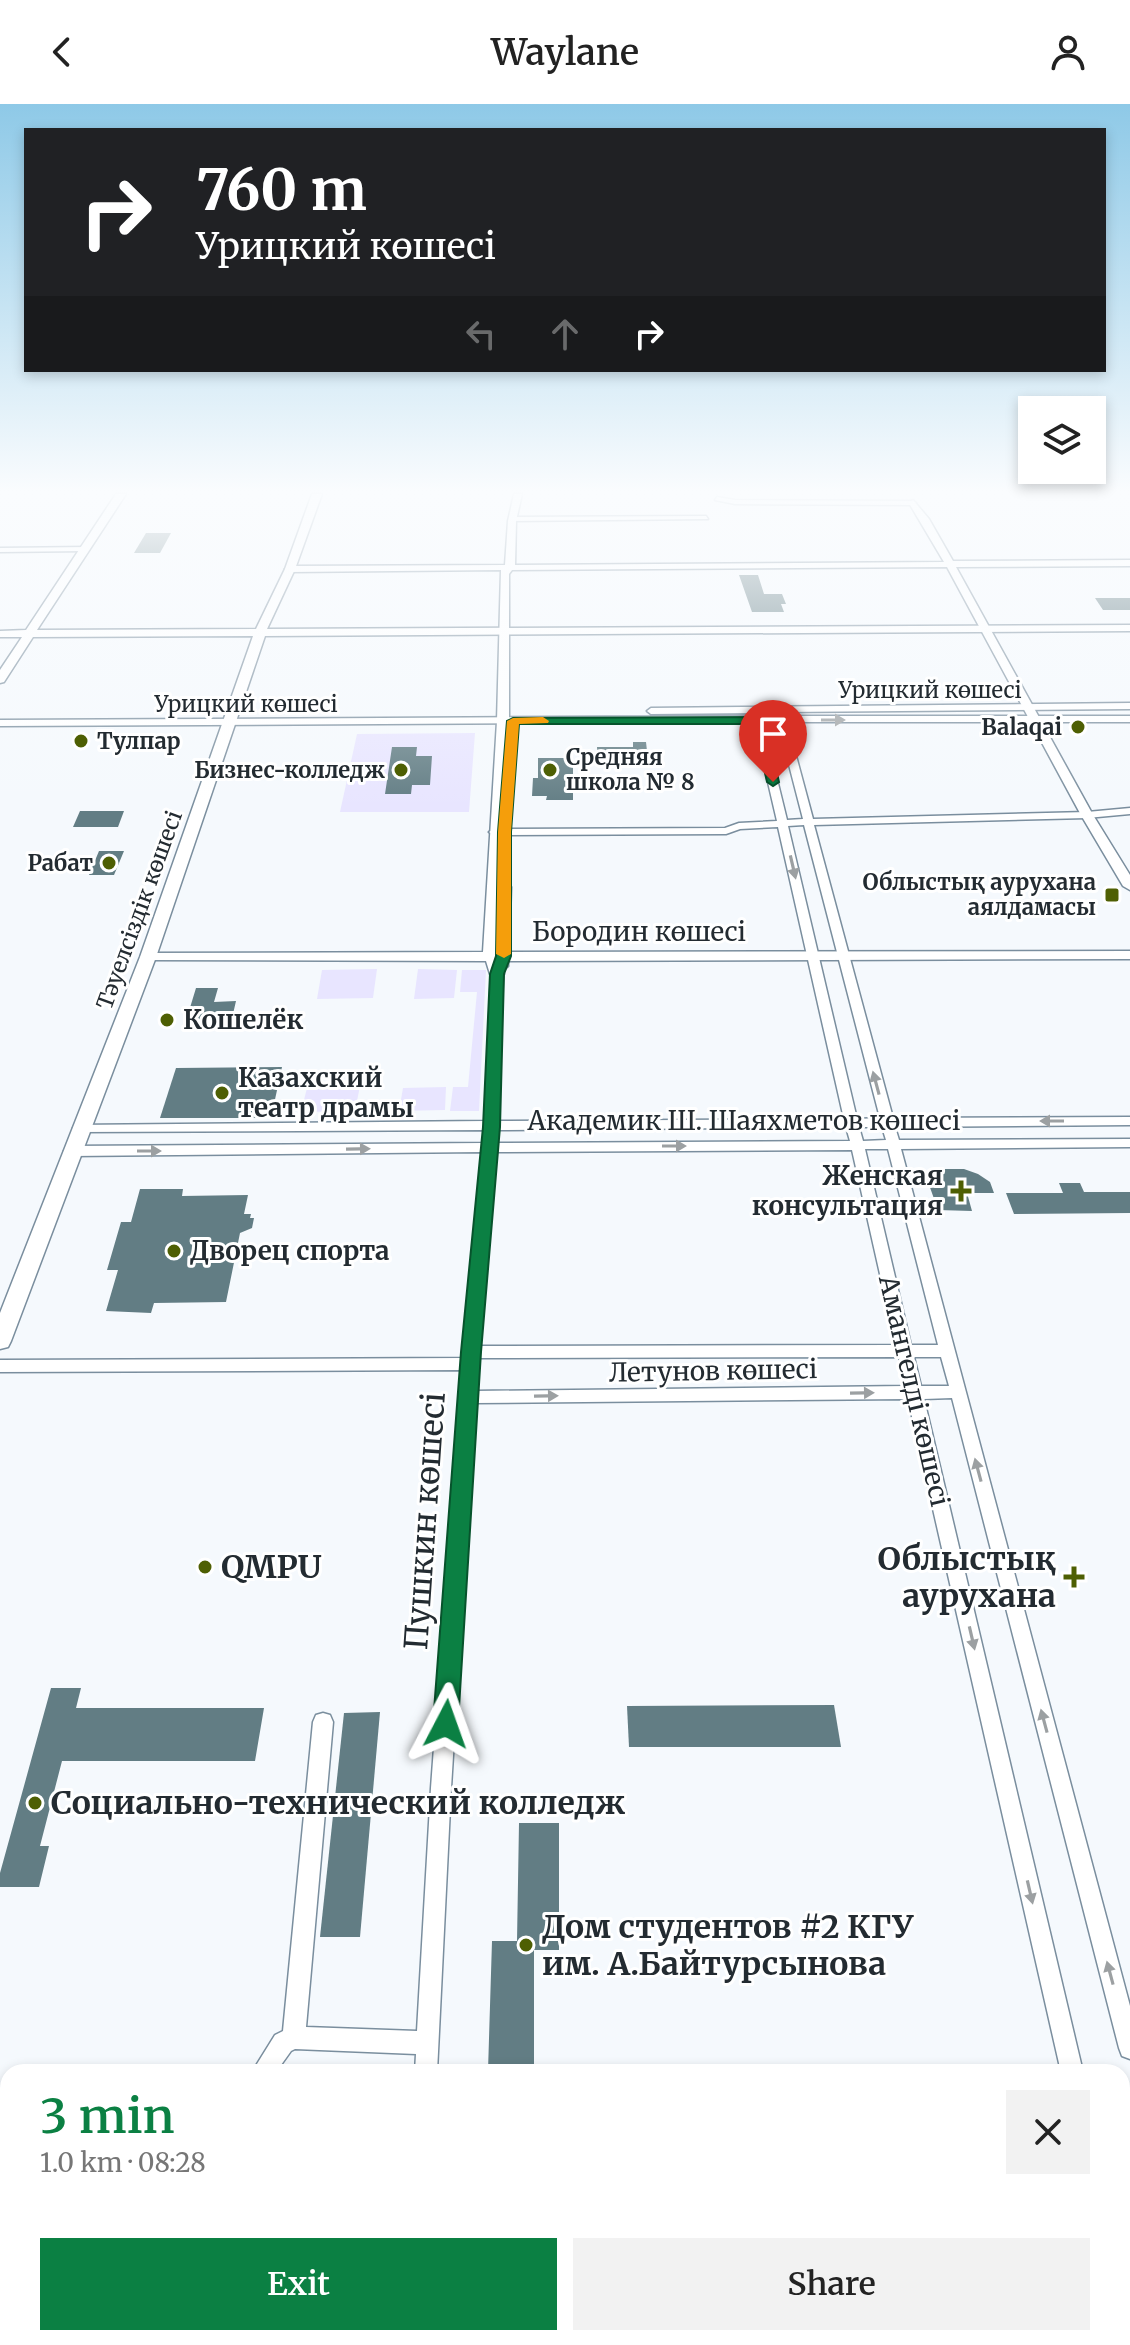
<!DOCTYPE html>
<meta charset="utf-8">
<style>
:root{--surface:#fff;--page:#f2f2f2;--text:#222;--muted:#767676;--accent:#0b8043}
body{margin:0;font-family:Merriweather,serif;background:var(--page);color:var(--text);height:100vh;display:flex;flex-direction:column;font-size:30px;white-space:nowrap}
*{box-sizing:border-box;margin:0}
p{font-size:26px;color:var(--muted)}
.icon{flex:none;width:44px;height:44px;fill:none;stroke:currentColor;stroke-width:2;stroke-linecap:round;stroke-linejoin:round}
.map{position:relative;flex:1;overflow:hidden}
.details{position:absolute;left:0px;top:1960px;width:1130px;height:282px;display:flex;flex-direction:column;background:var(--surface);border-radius:24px 24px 0 0;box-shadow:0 4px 12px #0003}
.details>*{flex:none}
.top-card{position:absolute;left:24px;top:24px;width:1082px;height:244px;border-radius:0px;box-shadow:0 4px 12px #0003;background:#202124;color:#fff;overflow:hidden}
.controls{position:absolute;left:1018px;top:292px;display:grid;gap:16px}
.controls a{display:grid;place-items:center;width:88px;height:88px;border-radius:0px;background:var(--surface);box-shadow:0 4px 12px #0003;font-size:40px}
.pin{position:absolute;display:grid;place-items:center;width:68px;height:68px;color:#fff;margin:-82px -34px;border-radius:50% 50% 50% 0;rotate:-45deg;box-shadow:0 0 8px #0007}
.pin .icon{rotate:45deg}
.me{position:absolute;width:88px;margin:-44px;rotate:4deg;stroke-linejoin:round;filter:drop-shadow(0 0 6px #0008)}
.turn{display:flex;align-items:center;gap:28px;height:168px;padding:0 40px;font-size:36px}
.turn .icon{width:104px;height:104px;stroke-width:2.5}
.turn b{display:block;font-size:56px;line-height:68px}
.lanes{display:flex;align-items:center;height:76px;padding:0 40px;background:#0003;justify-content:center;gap:40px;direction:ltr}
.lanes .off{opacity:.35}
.round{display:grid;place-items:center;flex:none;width:84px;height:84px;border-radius:0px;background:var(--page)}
.summary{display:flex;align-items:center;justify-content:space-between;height:136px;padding:0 40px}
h1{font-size:48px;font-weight:600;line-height:60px;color:var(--accent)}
.button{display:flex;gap:16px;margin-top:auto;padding:16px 40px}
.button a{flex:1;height:92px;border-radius:0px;background:var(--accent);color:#fff;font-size:32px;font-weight:600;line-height:92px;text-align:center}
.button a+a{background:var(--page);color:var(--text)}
header{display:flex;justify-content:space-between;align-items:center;height:104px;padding:0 40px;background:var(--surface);font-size:36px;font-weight:600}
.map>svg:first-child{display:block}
.green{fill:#e8e5ff}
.building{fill:#627d84}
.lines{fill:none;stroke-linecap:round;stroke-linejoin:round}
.minor-casing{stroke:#7a8e9e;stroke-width:3}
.tertiary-casing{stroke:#7a8e9e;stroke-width:3}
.secondary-casing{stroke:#7a8e9e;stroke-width:3}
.minor{fill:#fff;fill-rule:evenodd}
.tertiary{fill:#fff;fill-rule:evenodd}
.secondary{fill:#fff;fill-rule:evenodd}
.oneway{fill:#9ca0a2}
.route{fill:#0b8043;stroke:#07532c;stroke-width:2}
.slow{fill:#f59e0b}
.poi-dot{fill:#4e5f03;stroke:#fff;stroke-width:3}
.labels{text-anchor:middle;stroke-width:6;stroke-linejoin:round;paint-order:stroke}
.far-street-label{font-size:22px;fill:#232b31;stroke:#fff}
.far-poi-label{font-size:22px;font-weight:bold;fill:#232b31;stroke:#fff;text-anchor:end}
.street-label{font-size:26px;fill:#232b31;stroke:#fff}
.poi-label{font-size:26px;font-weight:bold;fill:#232b31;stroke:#fff;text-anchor:start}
.near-street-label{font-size:32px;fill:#232b31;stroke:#fff}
.near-poi-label{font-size:32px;font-weight:bold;fill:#232b31;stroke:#fff;text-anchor:start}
</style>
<header><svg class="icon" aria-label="back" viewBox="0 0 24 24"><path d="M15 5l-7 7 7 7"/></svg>Waylane<svg class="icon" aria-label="person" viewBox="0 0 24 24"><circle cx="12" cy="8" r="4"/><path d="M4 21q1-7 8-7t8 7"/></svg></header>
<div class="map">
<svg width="1130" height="2241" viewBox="0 0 1130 2241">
<rect width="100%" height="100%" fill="#f5f9fd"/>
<g class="green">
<polygon points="475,629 469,708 340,708 357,630"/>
<polygon points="377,865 373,894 317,895 322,866"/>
<polygon points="418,865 457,866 454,894 414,895"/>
<polygon points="462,866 486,866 479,1007 450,1007 453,983 468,983 477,888 460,888"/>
<polygon points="360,982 355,1007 301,1008 307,984"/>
<polygon points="446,983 445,1006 399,1007 403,984"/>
<polygon points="49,2234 232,2234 232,2237 48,2238"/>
</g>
<g class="building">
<polygon points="146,429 171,429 160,449 134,449"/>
<polygon points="739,471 758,471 764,490 782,490 786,500 781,500 784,508 752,508"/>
<polygon points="1095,494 1130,494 1130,506 1103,506"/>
<polygon points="633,638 646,638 648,656 610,656 610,662 598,662 597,643 633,643"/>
<polygon points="392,643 417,643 416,652 432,652 430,681 412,681 411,690 385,690"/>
<polygon points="538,654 573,654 573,696 546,696 547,692 532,692 533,674 538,674"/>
<polygon points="80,707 124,707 118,723 73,723"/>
<polygon points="99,747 124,747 114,771 89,771"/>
<polygon points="196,884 218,884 214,898 236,897 233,910 255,910 252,923 211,924 189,907"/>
<polygon points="282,963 271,1014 160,1014 176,964"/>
<polygon points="939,1065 964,1065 978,1070 990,1078 994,1089 967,1089 972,1107 938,1106 927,1075 927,1067"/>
<polygon points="1059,1079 1080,1079 1084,1088 1130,1088 1130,1109 1014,1110 1006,1089 1063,1089"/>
<polygon points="140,1085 183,1085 182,1092 248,1091 244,1110 251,1110 250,1114 254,1114 252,1124 240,1129 226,1198 154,1199 151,1209 106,1207 118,1166 107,1166 121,1118 131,1118"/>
<polygon points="51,1584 81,1584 76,1604 264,1604 255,1657 62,1657 40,1742 49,1742 39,1783 0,1783 0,1769"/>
<polygon points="834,1601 841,1643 629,1643 627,1602"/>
<polygon points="380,1608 360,1833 320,1833 344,1609"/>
<polygon points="519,1719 559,1719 559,1846 534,1846 534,1967 488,1967 492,1837 517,1837"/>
</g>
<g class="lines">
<g class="minor-casing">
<g id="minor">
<polygon points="717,393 735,396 913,397 916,399 913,401 735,400 715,396"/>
<polygon points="706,412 708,415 512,417 509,415 512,413"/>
<polygon points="88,443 85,447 0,448 0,444"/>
<path d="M1130,599v6l-346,3 1,4h345v6h-343l26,97 274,-7 43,-4v6l-43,4 -273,7 79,293 237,-1v8l-235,2 4,13 231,-1v8l-229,2 229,857v53l-8,-3 -3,-8 -167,-650 -28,1 159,673h-22l-153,-673 -433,4 -24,385 -14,284h-22l1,-18 -121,-5 -4,2 -15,21h-24l23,-37 8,-4 30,-309 3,-7 7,-2 7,2 3,7 -27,305 111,4 14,-243 31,-418 -462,2v-12l463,-2 19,-206 -411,4 -7,-5 7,-5 412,-3 1,-13 -404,2 -5,-1 -2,-3 2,-3 410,-4 6,-147 6,-3 6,3 -5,147 346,-2 -66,-292 -38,2 -14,5 -232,1 -5,-3 5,-3 231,-1 14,-5 38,-2 -23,-99 -754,4v-6l753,-4 -1,-3 -101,1 -4,-3 4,-3zM761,608h14l2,4h-15zM763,618h15l25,97 -16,1zM804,721l76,293 -23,1 -69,-293zM846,1023l4,14 -354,2 1,-13zM859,1023h23l4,13 -23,1zM865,1045h23l50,196h-27zM852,1046l44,195 -417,1 16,-194zM899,1253l6,29 -429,5 2,-33zM914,1253h27l8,29h-28z"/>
<polygon points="1122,2172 1130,2175 1130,2231 1122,2227"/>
<polygon points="31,2234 57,2234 56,2241 30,2241"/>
<polygon points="416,2234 442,2234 443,2241 417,2241"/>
</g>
</g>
<g class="tertiary-casing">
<polygon id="tertiary" points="514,390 522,390 516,417 515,461 944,458 909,399 913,396 929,415 953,457 1130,456 1130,462 956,463 1093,711 1130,771 1130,786 1123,782 1081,711 947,463 512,466 509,470 509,617 500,780 509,780 511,783 509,848 1130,847 1130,855 508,857 508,862 503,866 504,870 497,874 490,870 486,857 143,856 143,850 148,849 483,848 497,617 501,466 290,468 285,465 290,462 505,461 508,417"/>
</g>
<g class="secondary-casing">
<polygon id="secondary" points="116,390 126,390 37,526 256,525 285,465 312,390 322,390 295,465 267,525 1130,521 1130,527 265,532 156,853 11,1237 8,1243 0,1245 0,1209 140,853 253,532 33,533 4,578 0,579 0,566 22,533 0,533 0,527 26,526"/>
</g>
<use href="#minor" class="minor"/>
<use href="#tertiary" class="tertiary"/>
<use href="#secondary" class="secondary"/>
</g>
<defs><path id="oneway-solid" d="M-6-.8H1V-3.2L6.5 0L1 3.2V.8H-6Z" transform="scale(2)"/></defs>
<g class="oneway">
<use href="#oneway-solid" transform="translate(833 616)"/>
<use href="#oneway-solid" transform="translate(793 763) rotate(77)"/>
<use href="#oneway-solid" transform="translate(876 979) rotate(-105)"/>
<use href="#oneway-solid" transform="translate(1052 1017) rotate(180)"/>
<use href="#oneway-solid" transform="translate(674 1042)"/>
<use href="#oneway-solid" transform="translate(358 1045) rotate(-1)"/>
<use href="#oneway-solid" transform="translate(149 1047)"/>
<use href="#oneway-solid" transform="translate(862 1289) rotate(-1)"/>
<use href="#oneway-solid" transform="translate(546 1292) rotate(-1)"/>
<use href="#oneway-solid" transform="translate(978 1366) rotate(-105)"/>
<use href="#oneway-solid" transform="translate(972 1534) rotate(77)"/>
<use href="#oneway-solid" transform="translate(1044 1617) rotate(-105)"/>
<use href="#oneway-solid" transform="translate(1030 1788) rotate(77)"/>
<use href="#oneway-solid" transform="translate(1110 1869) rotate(-105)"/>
</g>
<linearGradient id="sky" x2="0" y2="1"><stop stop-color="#8ec9e7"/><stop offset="0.55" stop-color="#fafcfe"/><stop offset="1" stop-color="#fafcfe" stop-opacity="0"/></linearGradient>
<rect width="1130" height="704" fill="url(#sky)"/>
<polygon class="route" points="759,613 765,616 779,678 773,682 767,678 754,620 519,620 511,728 511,852 504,870 500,1023 481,1248 458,1620 454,1629 446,1633 437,1629 433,1620 461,1248 483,1023 490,870 496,852 498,728 507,617 513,614"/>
<polygon class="slow" points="543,613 549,617 548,619 519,620 511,728 511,850 504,854 496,850 498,728 507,617 513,614"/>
<g class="poi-dot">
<circle cx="1078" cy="623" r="8"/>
<circle cx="81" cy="637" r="8"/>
<circle cx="401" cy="666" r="8"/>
<circle cx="550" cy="666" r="8"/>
<circle cx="109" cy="759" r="8"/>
<rect x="1104" y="783" width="16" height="16" rx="4"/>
<circle cx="167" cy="916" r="8"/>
<circle cx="222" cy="989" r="8"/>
<path d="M957 1075h8v8h8v8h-8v8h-8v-8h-8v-8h8z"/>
<circle cx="174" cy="1147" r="8"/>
<circle cx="205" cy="1463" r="8"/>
<path d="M1070 1461h8v8h8v8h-8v8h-8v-8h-8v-8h8z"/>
<circle cx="35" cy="1699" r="8"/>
<circle cx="526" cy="1841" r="8"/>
</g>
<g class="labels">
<g class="far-street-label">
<text x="930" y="594">Урицкий көшесі</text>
<text x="246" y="608">Урицкий көшесі</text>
<text transform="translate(139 806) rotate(-70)" y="8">Тәуелсіздік көшесі</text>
</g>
<g class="far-poi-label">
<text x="1062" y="631">Balaqai</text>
<text x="97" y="645" text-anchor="start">Тулпар</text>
<text x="566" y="661" text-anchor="start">Средняя<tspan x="566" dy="25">школа № 8</tspan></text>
<text x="385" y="674">Бизнес-колледж</text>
<text x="93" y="767">Рабат</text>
<text x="1096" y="786">Облыстық аурухана<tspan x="1096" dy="25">аялдамасы</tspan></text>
</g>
<g class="street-label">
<text x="639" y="837">Бородин көшесі</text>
<text x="744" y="1026">Академик Ш. Шаяхметов көшесі</text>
<text transform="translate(713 1267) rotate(-1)" y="9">Летунов көшесі</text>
<text transform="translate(914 1287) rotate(77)" y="9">Амангелді көшесі</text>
</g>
<g class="poi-label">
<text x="183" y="925">Кошелёк</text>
<text x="238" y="983">Казахский<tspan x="238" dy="30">театр драмы</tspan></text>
<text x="943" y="1081" text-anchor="end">Женская<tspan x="943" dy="30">консультация</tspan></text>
<text x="190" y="1156">Дворец спорта</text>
</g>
<g class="near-street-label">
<text transform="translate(425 1417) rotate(-86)" y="11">Пушкин көшесі</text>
</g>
<g class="near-poi-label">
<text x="1056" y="1466" text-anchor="end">Облыстық<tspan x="1056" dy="37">аурухана</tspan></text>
<text x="221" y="1474">QMPU</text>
<text x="51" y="1710">Социально-технический колледж</text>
<text x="542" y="1834">Дом студентов #2 КГУ<tspan x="542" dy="37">им. А.Байтурсынова</tspan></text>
</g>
</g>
</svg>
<div class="controls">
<a><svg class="icon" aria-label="layers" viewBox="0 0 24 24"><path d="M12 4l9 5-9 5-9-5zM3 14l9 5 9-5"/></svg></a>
</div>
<div class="pin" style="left:773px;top:678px;background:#d93025"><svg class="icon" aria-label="arrive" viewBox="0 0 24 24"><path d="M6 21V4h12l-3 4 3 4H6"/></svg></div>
<svg class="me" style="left:446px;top:1620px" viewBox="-20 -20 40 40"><path d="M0-17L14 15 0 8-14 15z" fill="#0b8043" stroke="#fff" stroke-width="4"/></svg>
<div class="top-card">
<div class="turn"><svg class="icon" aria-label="right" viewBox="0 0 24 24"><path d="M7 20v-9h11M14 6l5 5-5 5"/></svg><div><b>760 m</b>Урицкий көшесі</div></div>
<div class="lanes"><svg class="icon off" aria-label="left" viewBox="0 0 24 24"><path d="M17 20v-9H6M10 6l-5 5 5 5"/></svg><svg class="icon off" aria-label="ahead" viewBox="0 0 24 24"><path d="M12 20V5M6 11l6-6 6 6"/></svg><svg class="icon" aria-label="right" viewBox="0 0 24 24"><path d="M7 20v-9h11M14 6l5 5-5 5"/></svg></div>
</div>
<section class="details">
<div class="summary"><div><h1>3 min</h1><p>1.0 km · 08:28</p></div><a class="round"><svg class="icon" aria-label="close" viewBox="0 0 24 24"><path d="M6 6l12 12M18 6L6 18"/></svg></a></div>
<div class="button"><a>Exit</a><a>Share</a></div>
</section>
</div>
